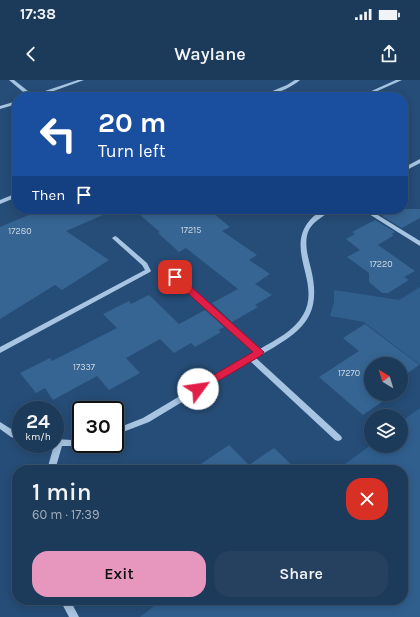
<!DOCTYPE html>
<meta charset="utf-8">
<style>
:root{--surface:#1c3a59;--page:#25415f;--text:#f1f3f6;--muted:#a0adba;--line:#3a546f;--accent:#e797bd}
body{margin:0;font-family:Karla,sans-serif;background:var(--page);color:var(--text);height:100vh;display:flex;flex-direction:column;font-size:15px;white-space:nowrap}
*{box-sizing:border-box;margin:0}
p{font-size:13px;color:var(--muted)}
.icon{flex:none;width:22px;height:22px;fill:none;stroke:currentColor;stroke-width:2;stroke-linecap:round;stroke-linejoin:round}
.map{position:relative;flex:1;overflow:hidden}
.sheet{position:absolute;left:12px;top:385px;width:396px;height:140px;display:flex;flex-direction:column;background:var(--surface);border-radius:16px;box-shadow:0 2px 10px #0003,0 0 0 1px var(--line)}
.sheet>*{flex:none}
.guide{position:absolute;left:12px;top:12px;width:396px;height:122px;border-radius:16px;box-shadow:0 2px 10px #0003,0 0 0 1px var(--line);background:#1a4fa0;color:#fff;overflow:hidden}
.needle{width:26px;rotate:322deg}
.fabs{position:absolute;left:364px;top:277px;display:grid;gap:8px}
.fabs a{display:grid;place-items:center;width:44px;height:44px;border-radius:50%;background:var(--surface);box-shadow:0 2px 10px #0003,0 0 0 1px var(--line);font-size:20px}
.speed{position:absolute;left:12px;top:321px;display:flex;gap:8px;font-size:20px;font-weight:700;text-align:center}
.speed>*{display:grid;place-content:center;width:52px;height:52px;border-radius:50%;background:var(--surface);box-shadow:0 2px 10px #0003,0 0 0 1px var(--line);line-height:1}
.speed small{font-size:10px;font-weight:400}
.speed .limit{border:2px solid #111;border-radius:6px;background:#fff;color:#111}
.pin{position:absolute;display:grid;place-items:center;width:34px;height:34px;color:#fff;margin:-17px;border-radius:8px;box-shadow:0 2px 6px #0006}
.me{position:absolute;width:44px;margin:-22px;rotate:59deg;stroke-linejoin:round;filter:drop-shadow(0 0 3px #0008)}
.turn{display:flex;align-items:center;gap:14px;height:84px;padding:0 20px;font-size:18px}
.turn .icon{width:52px;height:52px;stroke-width:2.5}
.turn b{display:block;font-size:28px;line-height:34px}
.then{display:flex;align-items:center;height:38px;padding:0 20px;background:#0003;gap:8px;font-size:15px}
.round{display:grid;place-items:center;flex:none;width:42px;height:42px;border-radius:16px;background:var(--page)}
.head{display:flex;align-items:center;justify-content:space-between;height:68px;padding:0 20px}
h1{font-size:24px;font-weight:600;line-height:30px}
.button{display:flex;gap:8px;margin-top:auto;padding:8px 20px}
.button a{flex:1;height:46px;border-radius:16px;background:var(--accent);color:#111;font-size:16px;font-weight:600;line-height:46px;text-align:center}
.button a+a{background:var(--page);color:var(--text)}
.status{display:flex;justify-content:space-between;align-items:center;height:28px;padding:0 20px;background:var(--surface);direction:ltr}
.status svg{height:11px;fill:currentColor}
header{display:flex;justify-content:space-between;align-items:center;height:52px;padding:0 20px;background:var(--surface);font-size:18px;font-weight:600}
.map>svg:first-child{display:block}
.green{fill:#305f8e}
.building{fill:#366593}
.lines{fill:none;stroke-linecap:round;stroke-linejoin:round}
.minor{fill:#a7c5e2;fill-rule:evenodd}
.route{fill:#e11d48;stroke:#92132f}
.labels{text-anchor:middle;stroke-width:4;stroke-linejoin:round;paint-order:stroke}
.number-label{font-size:9px;fill:#cdd8e4}
</style>
<div class="status"><b>17:38</b><svg viewBox="0 0 49 12"><path d="M0 12V9h3v3zM5 12V6h3v6zM10 12V3h3v9zM15 12V0h3v12zM26 1h20v11H26zM47 4h2v5h-2z"/></svg></div>
<header><svg class="icon" aria-label="back" viewBox="0 0 24 24"><path d="M15 5l-7 7 7 7"/></svg>Waylane<svg class="icon" aria-label="share" viewBox="0 0 24 24"><path d="M12 15V3M7 8l5-5 5 5M5 13v7h14v-7"/></svg></header>
<div class="map">
<svg width="420" height="537" viewBox="0 0 420 537">
<rect width="100%" height="100%" fill="#264d77"/>
<g class="green">
<polygon points="420,207 420,285 364,242 330,236 334,223 334,210 399,220"/>
<polygon points="420,328 420,537 140,537 162,520 403,520 403,390 337,390 371,365 371,366 401,366 401,342"/>
</g>
<g class="building">
<polygon points="43,129 117,129 66,151 109,180 62,210 55,205 0,239 0,147"/>
<polygon points="133,129 208,129 230,147 222,151 257,175 249,180 270,194 255,204 272,215 255,225 258,227 232,242 212,223 238,209 186,168 179,172 158,153 160,152"/>
<polygon points="395,129 420,129 420,138 402,148 382,136"/>
<polygon points="375,140 395,152 391,154 394,155 378,165 415,191 404,197 409,200 388,213 382,213 369,202 369,193 347,177 360,170 346,159 355,154 352,152"/>
<polygon points="149,215 179,244 205,230 224,247 218,250 221,252 195,267 191,263 174,273 160,259 126,278 140,293 109,310 97,296 53,320 45,308 36,313 20,293 50,278 52,281 117,248 103,234 129,221 131,224"/>
<polygon points="365,244 419,285 401,298 401,284 371,284 371,314 380,314 386,319 363,335 319,297 359,271 343,258"/>
<polygon points="229,365 249,385 274,368 297,390 192,390"/>
</g>
<g class="lines">
<g class="minor">
<polygon points="9,0 14,0 33,15 78,0 84,0 37,17 29,17"/>
<path d="M295,0h5c-9,8 -30,17 -42,17l29,-12z"/>
<polygon points="396,0 402,0 364,17 358,17"/>
<polygon points="17,21 17,24 0,29 0,26"/>
<polygon points="420,79 420,83 403,92 403,88"/>
<polygon points="17,113 17,117 0,124 0,120"/>
<path d="M325,129h7c-8,8 -20,12 -24,23 -4,12 0,25 3,37 13,53 -15,65 -55,89l85,78 1,2 -1,2 -3,1 -3,-1 -85,-79 -101,61 -34,13v-6l28,-11 111,-66 -81,-73 -1,-2 1,-2h4l83,74c15,-9 34,-18 43,-34 19,-32 -19,-65 7,-95 4,-5 10,-8 15,-11z"/>
<polygon points="361,129 368,129 420,161 420,166"/>
<polygon points="115,156 117,157 147,183 151,191 150,192 0,273 0,267 145,190 142,185 113,159 112,158"/>
<polygon points="0,342 16,352 21,354 21,360 11,357 0,349"/>
<polygon points="81,358 82,364 72,366 62,366 55,390 47,390 54,365 53,364 55,364 55,359 72,360"/>
<polygon points="60,520 70,520 79,537 69,537"/>
</g>
</g>
<polygon class="route" points="175,194 178,195 264,272 262,275 198,313 195,312 193,309 195,306 253,272 172,199 171,197"/>
<g class="labels">
<g class="number-label">
<text x="191" y="153">17215</text>
<text x="20" y="154">17280</text>
<text x="381" y="187">17220</text>
<text x="84" y="290">17337</text>
<text x="349" y="296">17270</text>
</g>
</g>
</svg>
<div class="fabs">
<a><svg class="needle" viewBox="-14 -14 28 28"><path d="M0-13l5 13h-10z" fill="#e53935"/><path d="M0 13l5-13h-10z" fill="#a0adba"/></svg></a>
<a><svg class="icon" aria-label="layers" viewBox="0 0 24 24"><path d="M12 4l9 5-9 5-9-5zM3 14l9 5 9-5"/></svg></a>
</div>
<div class="speed"><div>24<small>km/h</small></div><div class="limit">30</div></div>
<div class="pin" style="left:175px;top:197px;background:#d93025"><svg class="icon" aria-label="arrive" viewBox="0 0 24 24"><path d="M6 21V4h12l-3 4 3 4H6"/></svg></div>
<svg class="me" style="left:198px;top:309px" viewBox="-20 -20 40 40"><circle r="19" fill="#fff"/><path d="M0-13L10 11 0 6-10 11z" fill="#e11d48"/></svg>
<div class="guide">
<div class="turn"><svg class="icon" aria-label="left" viewBox="0 0 24 24"><path d="M17 20v-9H6M10 6l-5 5 5 5"/></svg><div><b>20 m</b>Turn left</div></div>
<div class="then">Then<svg class="icon" aria-label="arrive" viewBox="0 0 24 24"><path d="M6 21V4h12l-3 4 3 4H6"/></svg></div>
</div>
<section class="sheet">
<div class="head"><div><h1>1 min</h1><p>60 m · 17:39</p></div><a class="round" style="background:#d93025;color:#fff"><svg class="icon" aria-label="close" viewBox="0 0 24 24"><path d="M6 6l12 12M18 6L6 18"/></svg></a></div>
<div class="button"><a>Exit</a><a>Share</a></div>
</section>
</div>
